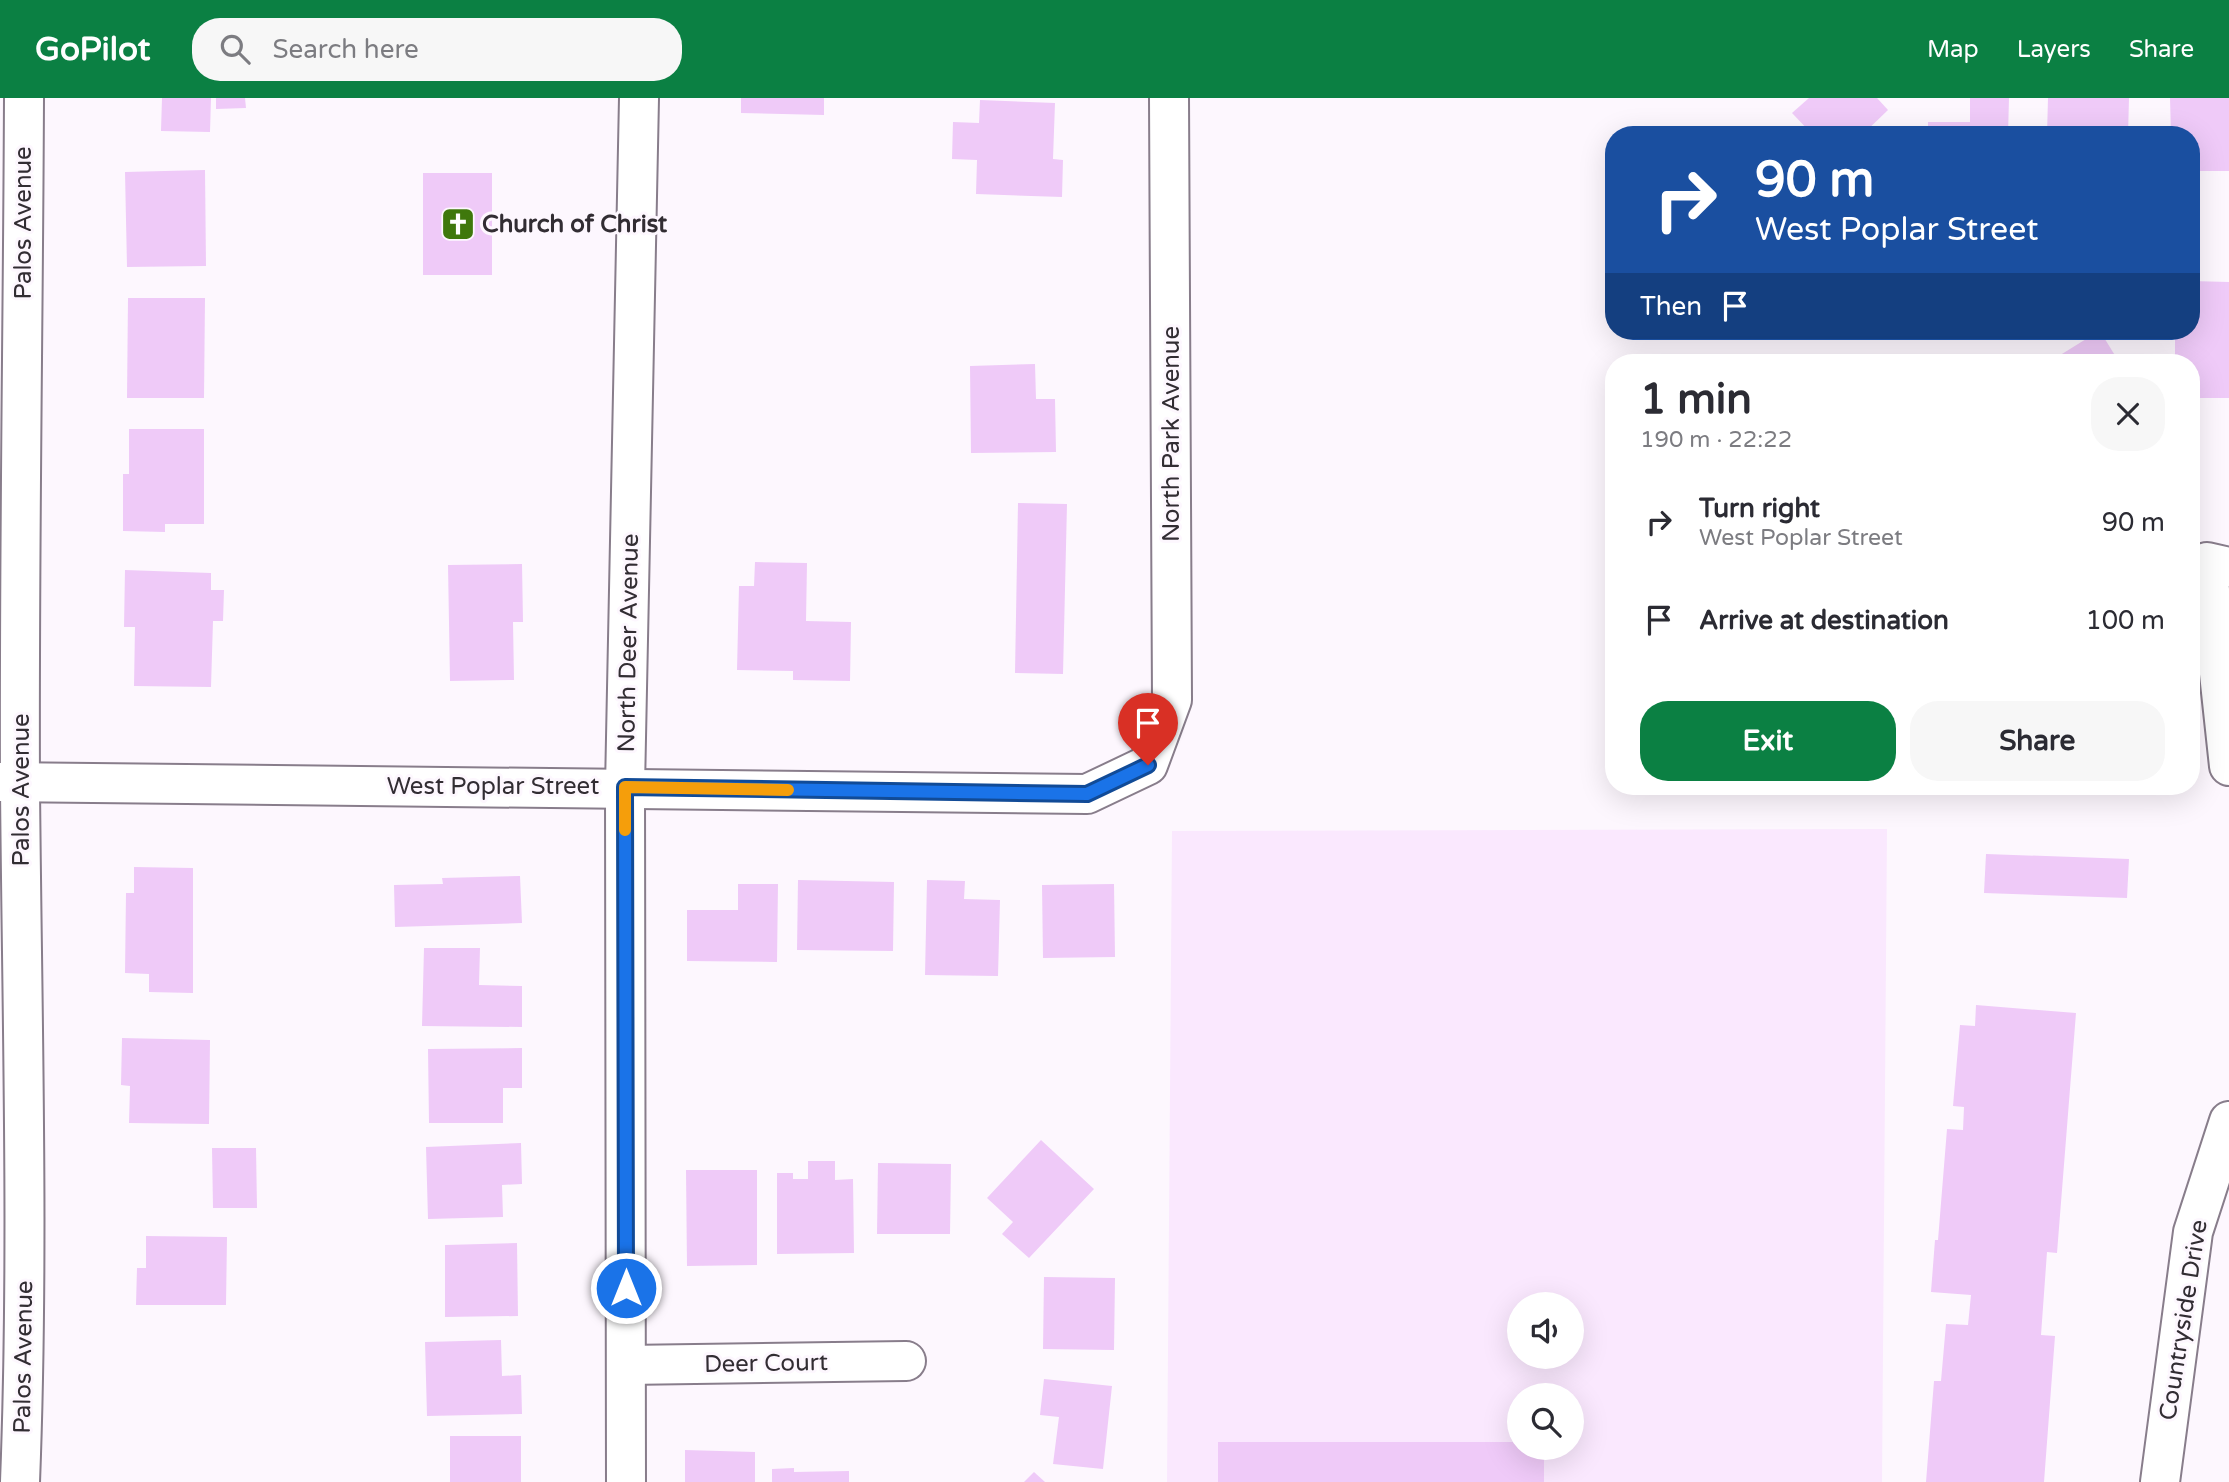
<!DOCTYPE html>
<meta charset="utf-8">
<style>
:root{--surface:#fff;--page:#f7f7f7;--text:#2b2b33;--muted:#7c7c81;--accent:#0b8043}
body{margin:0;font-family:"Varela Round",sans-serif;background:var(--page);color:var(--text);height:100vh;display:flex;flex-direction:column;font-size:26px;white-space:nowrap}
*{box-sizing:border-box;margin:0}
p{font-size:23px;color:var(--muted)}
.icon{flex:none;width:38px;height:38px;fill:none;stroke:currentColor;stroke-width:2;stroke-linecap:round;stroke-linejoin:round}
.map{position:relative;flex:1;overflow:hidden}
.side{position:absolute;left:1605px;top:256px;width:595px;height:441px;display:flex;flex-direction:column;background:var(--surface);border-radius:28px;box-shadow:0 7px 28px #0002}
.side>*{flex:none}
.guide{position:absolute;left:1605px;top:28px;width:595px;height:214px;border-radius:28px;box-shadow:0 7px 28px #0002;background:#1a4fa0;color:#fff;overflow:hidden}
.tools{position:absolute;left:1507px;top:1194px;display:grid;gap:14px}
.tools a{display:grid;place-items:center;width:77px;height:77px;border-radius:50%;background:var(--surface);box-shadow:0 7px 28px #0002;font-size:35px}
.pin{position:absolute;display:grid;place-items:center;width:60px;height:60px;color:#fff;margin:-72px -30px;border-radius:50% 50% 50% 0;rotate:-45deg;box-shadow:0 0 7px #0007}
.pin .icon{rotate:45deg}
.me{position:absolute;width:77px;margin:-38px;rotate:0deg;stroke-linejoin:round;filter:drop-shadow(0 0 5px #0008)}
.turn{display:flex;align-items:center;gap:24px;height:147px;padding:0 35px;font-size:32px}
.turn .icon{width:91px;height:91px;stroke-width:2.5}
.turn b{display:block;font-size:49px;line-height:60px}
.then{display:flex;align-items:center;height:66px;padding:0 35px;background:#0003;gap:14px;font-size:26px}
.round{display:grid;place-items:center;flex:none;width:74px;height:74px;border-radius:28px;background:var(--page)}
.head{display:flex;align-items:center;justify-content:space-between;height:119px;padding:0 35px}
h1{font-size:42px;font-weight:800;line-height:52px}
.button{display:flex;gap:14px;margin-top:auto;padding:14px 35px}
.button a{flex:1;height:80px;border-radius:28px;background:var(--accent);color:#fff;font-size:28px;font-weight:800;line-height:80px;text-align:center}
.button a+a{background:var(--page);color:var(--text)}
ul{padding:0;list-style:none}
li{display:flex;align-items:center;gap:21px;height:98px;padding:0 35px}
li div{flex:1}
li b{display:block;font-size:26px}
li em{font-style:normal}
header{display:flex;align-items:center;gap:42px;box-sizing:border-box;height:98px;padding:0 35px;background:var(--accent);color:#fff}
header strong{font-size:33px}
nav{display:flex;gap:38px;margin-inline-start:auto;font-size:24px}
.search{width:490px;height:63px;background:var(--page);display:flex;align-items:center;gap:18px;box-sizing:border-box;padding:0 24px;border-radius:28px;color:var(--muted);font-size:26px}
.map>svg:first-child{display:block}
.built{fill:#fae8fe;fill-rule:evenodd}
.building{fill:#efcaf8}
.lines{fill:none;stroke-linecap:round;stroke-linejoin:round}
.minor-casing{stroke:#887d8b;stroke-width:42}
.minor{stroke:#fff;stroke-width:38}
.route-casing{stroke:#114b97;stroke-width:18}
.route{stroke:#1a73e8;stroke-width:12}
.slow{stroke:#f59e0b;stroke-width:12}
.labels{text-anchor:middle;stroke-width:6;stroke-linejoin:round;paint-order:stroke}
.street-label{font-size:24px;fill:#322d33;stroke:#fdf7fe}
.poi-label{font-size:24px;font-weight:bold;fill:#322d33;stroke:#fdf7fe;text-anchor:start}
</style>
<header>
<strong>GoPilot</strong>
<div class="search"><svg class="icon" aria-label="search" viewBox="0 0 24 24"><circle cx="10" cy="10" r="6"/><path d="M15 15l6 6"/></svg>Search here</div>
<nav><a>Map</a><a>Layers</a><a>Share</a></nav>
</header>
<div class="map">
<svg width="2229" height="1384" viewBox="0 0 2229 1384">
<rect width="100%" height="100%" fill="#fdf7fe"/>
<path class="built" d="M1887,731l-5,653h-715l5,-651zM1519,1206h53v52h-53zM1519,1297h53v52h-53z"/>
<g class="building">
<polygon points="162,0 211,0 210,34 161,33"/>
<polygon points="216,0 245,0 246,10 216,11"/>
<polygon points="741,0 824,0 824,17 741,15"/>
<polygon points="1809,0 1877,0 1888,12 1862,37 1813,37 1792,15"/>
<polygon points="1970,0 2009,0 2008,37 1928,37 1928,24 1970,24"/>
<polygon points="2048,0 2129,0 2128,37 2047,37"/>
<polygon points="2170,0 2229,0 2229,73 2191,73 2191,37 2171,37"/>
<polygon points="980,2 1055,5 1053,61 1063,62 1062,99 976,96 977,62 952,61 953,24 979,25"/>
<polygon points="205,72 206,168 127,169 125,74"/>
<rect x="423" y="75" width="69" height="102"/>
<polygon points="2191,183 2229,184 2229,300 2191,300 2191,264 2175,264 2175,233 2191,233"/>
<polygon points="128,200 205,200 204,300 127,300"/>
<polygon points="2100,233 2119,264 2049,264 2099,233"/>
<polygon points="1035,266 1036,301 1055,301 1056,354 971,355 970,268"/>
<polygon points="129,331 204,331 204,426 165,426 165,434 123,433 123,376 129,376"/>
<polygon points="1018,405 1067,406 1063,576 1015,575"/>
<polygon points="755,464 807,465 806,523 851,524 850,583 793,582 793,573 737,572 739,488 754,488"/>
<polygon points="522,466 523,524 513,524 514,582 450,583 448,467"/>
<polygon points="125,472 211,475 211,492 224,492 223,523 213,523 211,589 134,588 135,529 124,529"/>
<polygon points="2053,688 2131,688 2130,697 2053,696"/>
<polygon points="1986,756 2129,761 2127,800 1984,795"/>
<polygon points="134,769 193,770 193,895 149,894 149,876 125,875 126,795 134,795"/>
<polygon points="520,778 522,825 395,829 394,787 443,786 442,780"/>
<polygon points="798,782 894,784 893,853 797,852"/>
<polygon points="927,782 965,783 964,801 1000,802 998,878 925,877"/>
<polygon points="738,786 778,786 777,864 687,863 687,812 738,812"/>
<polygon points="1114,786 1115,859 1043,860 1042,787"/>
<polygon points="424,850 480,850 479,887 522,888 522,929 422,928"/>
<polygon points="1976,907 2076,915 2057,1155 2047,1154 2041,1237 2055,1238 2044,1384 1926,1384 1934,1283 1941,1283 1946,1226 1968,1227 1971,1197 1931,1194 1935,1142 1938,1142 1947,1031 1963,1032 1964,1009 1953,1008 1960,927 1975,928"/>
<polygon points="122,940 210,942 209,1026 129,1025 130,988 121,987"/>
<polygon points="522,950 522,990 503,990 503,1025 429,1025 428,951"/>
<polygon points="1041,1042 1094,1091 1029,1160 1002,1136 1013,1124 987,1100"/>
<polygon points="521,1045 522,1086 502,1087 503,1119 428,1121 426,1049"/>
<polygon points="212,1050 256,1050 257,1110 213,1110"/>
<polygon points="808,1063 835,1063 835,1082 853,1081 854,1155 777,1156 777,1075 793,1075 793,1081 808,1081"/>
<polygon points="878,1065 951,1066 950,1136 877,1136"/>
<polygon points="686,1072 757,1072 757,1167 687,1168"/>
<polygon points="146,1138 227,1139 226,1207 136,1207 137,1170 146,1170"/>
<polygon points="517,1145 518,1218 445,1219 445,1147"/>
<polygon points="1044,1179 1115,1180 1114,1252 1043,1251"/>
<polygon points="501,1242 502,1278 521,1277 522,1316 427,1318 425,1244"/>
<polygon points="1044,1281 1112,1288 1103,1371 1053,1366 1059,1319 1040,1317"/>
<rect x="450" y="1338" width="71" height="46"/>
<polygon points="1218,1344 1519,1344 1519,1349 1544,1349 1544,1384 1218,1384"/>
<polygon points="685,1352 755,1354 755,1384 685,1384"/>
<polygon points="794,1370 794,1374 849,1373 849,1384 772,1384 772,1371"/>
<polygon points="1034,1374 1045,1384 1024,1384"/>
</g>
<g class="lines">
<g class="minor-casing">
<g id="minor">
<polyline points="2229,469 2207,464 2229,668"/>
<polyline points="0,684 1087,696 1148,667 1172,602 1169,0"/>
<polyline points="626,1267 906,1263"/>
<path d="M20,1384c9,-232 2,-464 0,-695 -1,-230 3,-460 4,-689"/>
<polyline points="626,1384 625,689 639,0"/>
<polyline points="2160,1384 2193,1134 2229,1023"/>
</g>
</g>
<use href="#minor" class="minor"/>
</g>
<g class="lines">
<g class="route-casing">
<polyline id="route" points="626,1190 625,689 1087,696 1148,667"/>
</g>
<use href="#route" class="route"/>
<polyline class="slow" points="625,732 625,689 788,692"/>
</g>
<defs>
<g id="church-square" transform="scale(1.75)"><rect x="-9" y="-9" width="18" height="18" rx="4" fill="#3f780c" stroke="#fdf7fe"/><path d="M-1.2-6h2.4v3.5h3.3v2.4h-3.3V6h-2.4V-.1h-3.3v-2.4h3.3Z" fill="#fff"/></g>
</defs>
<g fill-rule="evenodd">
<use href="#church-square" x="458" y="126"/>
</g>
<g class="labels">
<g class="street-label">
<text transform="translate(23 125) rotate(-90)" y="8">Palos Avenue</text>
<text transform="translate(1171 336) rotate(-90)" y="8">North Park Avenue</text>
<text transform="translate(628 545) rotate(-89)" y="8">North Deer Avenue</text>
<text x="493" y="696">West Poplar Street</text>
<text transform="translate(21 692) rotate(-90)" y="8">Palos Avenue</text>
<text transform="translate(2183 1222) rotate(-81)" y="8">Countryside Drive</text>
<text transform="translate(23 1259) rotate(-89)" y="8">Palos Avenue</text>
<text transform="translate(766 1265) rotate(-1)" y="8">Deer Court</text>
</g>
<g class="poi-label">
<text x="482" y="134">Church of Christ</text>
</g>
</g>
</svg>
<div class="tools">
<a><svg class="icon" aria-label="sound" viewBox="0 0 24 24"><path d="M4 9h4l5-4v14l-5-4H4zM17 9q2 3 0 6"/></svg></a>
<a><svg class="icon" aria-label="search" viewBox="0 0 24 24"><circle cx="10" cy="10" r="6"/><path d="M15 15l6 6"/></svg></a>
</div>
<div class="pin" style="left:1148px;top:667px;background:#d93025"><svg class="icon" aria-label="arrive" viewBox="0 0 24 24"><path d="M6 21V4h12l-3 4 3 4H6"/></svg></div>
<svg class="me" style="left:626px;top:1190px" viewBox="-20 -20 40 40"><circle r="17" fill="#1a73e8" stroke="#fff" stroke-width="3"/><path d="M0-11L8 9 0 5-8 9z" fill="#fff"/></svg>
<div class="guide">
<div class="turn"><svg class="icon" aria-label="right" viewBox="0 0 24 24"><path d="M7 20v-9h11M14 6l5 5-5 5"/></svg><div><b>90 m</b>West Poplar Street</div></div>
<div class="then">Then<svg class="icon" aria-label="arrive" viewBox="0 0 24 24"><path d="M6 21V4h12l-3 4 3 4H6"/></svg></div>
</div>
<section class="side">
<div class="head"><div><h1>1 min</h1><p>190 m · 22:22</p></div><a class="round"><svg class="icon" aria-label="close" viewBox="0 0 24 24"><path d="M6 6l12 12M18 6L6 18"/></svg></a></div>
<ul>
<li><svg class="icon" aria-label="right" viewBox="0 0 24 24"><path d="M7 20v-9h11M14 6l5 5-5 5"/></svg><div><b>Turn right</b><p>West Poplar Street</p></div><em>90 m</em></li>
<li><svg class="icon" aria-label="arrive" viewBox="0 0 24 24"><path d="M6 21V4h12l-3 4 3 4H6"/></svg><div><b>Arrive at destination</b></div><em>100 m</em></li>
</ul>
<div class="button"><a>Exit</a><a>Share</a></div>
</section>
</div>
